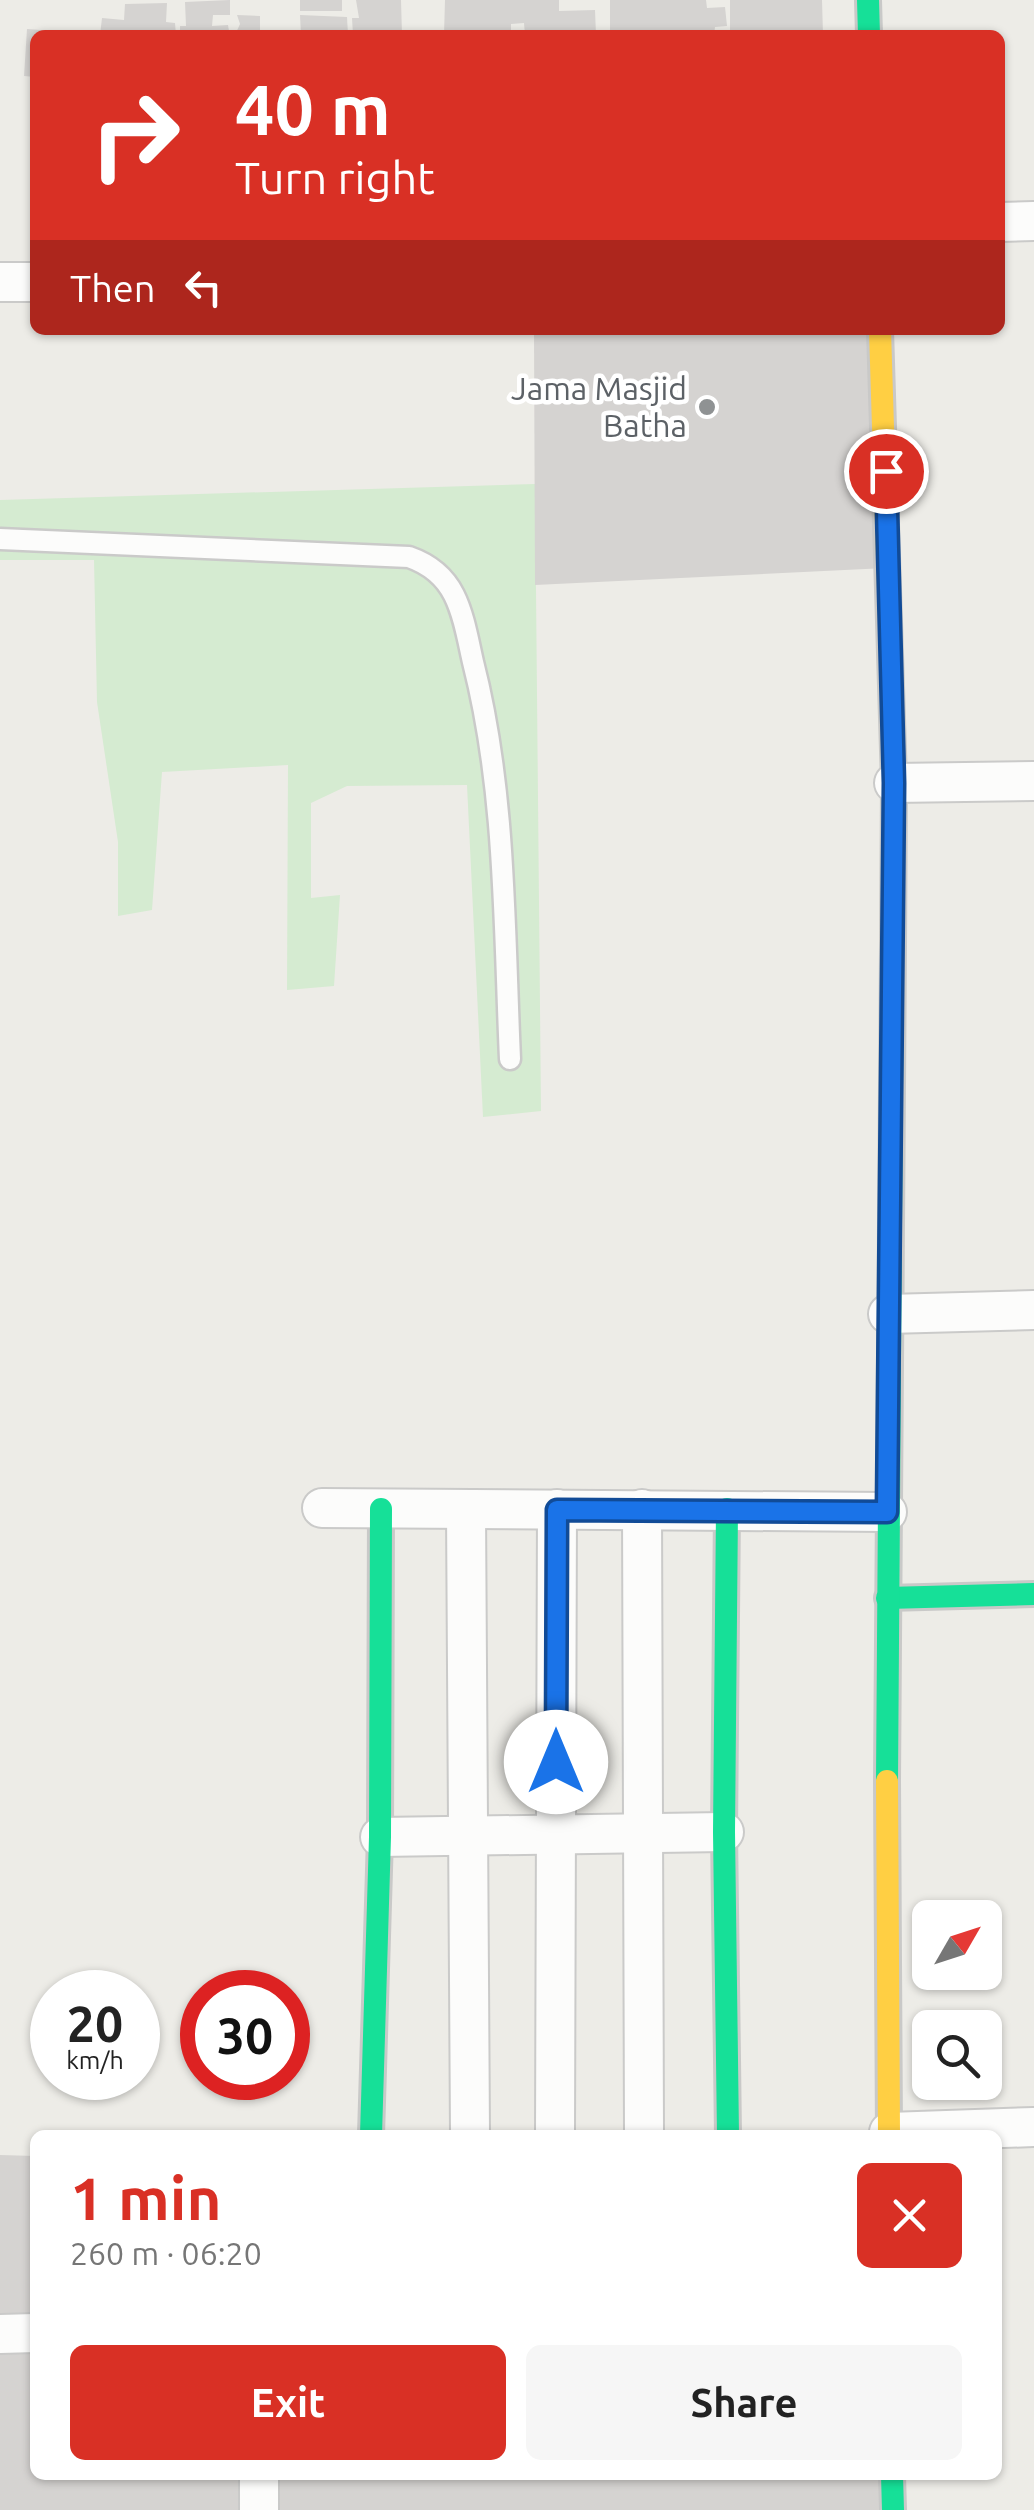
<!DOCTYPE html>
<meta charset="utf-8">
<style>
:root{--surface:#fff;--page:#f6f6f6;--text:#222;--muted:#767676;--accent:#d93025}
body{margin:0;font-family:Ubuntu,sans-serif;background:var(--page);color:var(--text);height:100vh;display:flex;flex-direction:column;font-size:38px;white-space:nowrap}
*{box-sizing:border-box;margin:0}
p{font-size:32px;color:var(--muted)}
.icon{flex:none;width:55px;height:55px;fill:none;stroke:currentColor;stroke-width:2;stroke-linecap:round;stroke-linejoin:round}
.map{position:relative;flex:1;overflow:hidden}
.panel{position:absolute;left:30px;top:2130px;width:972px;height:350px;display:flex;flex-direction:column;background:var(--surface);border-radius:15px;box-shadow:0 2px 8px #0004}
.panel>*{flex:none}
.top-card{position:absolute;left:30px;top:30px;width:975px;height:305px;border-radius:15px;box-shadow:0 2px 8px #0004;background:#d93025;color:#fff;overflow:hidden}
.needle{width:65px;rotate:51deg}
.buttons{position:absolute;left:912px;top:1900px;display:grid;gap:20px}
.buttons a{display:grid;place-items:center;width:90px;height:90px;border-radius:15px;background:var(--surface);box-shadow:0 2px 8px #0004;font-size:50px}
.speed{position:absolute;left:30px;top:1970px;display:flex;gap:20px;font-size:50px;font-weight:700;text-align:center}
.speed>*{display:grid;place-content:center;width:130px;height:130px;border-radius:50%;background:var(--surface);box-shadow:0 2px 8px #0004;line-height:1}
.speed small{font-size:25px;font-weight:400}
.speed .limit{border:15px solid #d22;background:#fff;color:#111}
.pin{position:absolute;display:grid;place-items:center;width:85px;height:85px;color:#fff;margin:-42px;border:5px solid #fff;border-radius:50%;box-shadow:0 2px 10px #0007}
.me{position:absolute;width:110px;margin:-55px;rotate:0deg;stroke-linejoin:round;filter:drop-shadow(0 0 8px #0008)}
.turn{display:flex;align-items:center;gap:35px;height:210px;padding:0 40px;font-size:45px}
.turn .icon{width:130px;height:130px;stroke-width:2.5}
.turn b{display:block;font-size:70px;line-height:85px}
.then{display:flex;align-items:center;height:95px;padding:0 40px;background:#0003;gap:20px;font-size:38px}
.round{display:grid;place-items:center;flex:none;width:105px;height:105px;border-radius:15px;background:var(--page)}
.headline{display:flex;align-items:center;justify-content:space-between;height:170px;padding:0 40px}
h1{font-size:60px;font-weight:700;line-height:75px;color:var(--accent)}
.cta{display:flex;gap:20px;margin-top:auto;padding:20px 40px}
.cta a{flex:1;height:115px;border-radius:15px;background:var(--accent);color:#fff;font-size:40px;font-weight:700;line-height:115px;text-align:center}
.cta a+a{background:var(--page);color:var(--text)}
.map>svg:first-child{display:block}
.green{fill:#d5ebd1}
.building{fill:#d5d3d1}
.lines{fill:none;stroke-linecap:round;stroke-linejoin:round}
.lane-casing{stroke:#cacac9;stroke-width:25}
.street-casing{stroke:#cacac9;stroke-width:42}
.fast-casing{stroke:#c9c9c8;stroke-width:28}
.slow-casing{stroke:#c9c9c8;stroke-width:28}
.lane{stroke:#fcfcfb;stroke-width:20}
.street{stroke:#fcfcfb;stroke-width:38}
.fast{stroke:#16e098;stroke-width:22}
.slow{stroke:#ffcf43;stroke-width:22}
.route-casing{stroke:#114b97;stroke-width:25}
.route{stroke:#1a73e8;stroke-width:18}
.poi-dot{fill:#8f9293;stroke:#fff;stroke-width:4}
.labels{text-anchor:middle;stroke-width:9;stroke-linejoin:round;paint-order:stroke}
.poi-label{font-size:32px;fill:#5c6166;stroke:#fff;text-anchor:end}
</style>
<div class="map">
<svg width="1034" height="2510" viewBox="0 0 1034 2510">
<rect width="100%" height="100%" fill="#edece7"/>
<polygon class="green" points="535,484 541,1111 483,1117 467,785 347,786 311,803 311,898 340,895 334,986 287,990 288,765 162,772 152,910 118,916 118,842 97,702 94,560 0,560 0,500"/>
<g class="building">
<polygon points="230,0 230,15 213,15 212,26 228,25 229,31 220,32 220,35 180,35 180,26 186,26 185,2"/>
<rect x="300" y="0" width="42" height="11"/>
<polygon points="356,0 401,0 402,35 353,35 352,18 359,18"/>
<polygon points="445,0 559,0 559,11 595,10 596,35 525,35 524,23 511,24 511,35 444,35"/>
<polygon points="610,0 706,0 707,8 725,7 727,26 715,27 714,35 610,35"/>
<polygon points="730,0 822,0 823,35 730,35"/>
<polygon points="167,3 166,22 175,23 176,35 100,35 102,18 124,20 125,4"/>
<polygon points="237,15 260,16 260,35 235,35 240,24"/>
<polygon points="300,15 347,17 348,35 301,35"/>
<polygon points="27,29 54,31 53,35 35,35 32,70 35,71 35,77 24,76"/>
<polygon points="534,330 878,330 886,568 535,585"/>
<polygon points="0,2155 35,2156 35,2475 892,2475 893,2510 0,2510"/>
</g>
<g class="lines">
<g class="lane-casing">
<path id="lane" d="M0,539l409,18c20,7 35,18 45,38 10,20 14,45 19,67 33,129 31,264 37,397"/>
</g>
<g class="street-casing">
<g id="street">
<polyline points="1000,222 1034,221"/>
<polyline points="0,282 35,282"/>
<polyline points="894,783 1034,781"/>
<polyline points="888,1314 1034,1310"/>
<polyline points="322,1508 887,1512"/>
<polyline points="642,1509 644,2135"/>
<polyline points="466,1511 470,2135"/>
<polyline points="380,1837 724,1832"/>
<polyline points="889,2132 1034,2127"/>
<polyline points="555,2135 557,1509"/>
<polyline points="0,2334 35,2333"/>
<polyline points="259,2510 259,2475"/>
</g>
</g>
<g class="fast-casing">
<g id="fast">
<polyline points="868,0 869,35"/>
<polyline points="727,1509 724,1832 728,2135"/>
<polyline points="887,1598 1034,1594"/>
<polyline points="887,1781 893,946"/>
<polyline points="371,2135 380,1837 381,1509"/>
<polyline points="892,2475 893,2510"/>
</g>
</g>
<g class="slow-casing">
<g id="slow">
<polyline points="880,330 894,783 893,946"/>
<polyline points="887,1781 889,2135"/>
</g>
</g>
<use href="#lane" class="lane"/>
<use href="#street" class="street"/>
<use href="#fast" class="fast"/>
<use href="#slow" class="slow"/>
</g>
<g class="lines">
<g class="route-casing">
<polyline id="route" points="556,1762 557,1510 887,1512 894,783 886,471"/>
</g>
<use href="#route" class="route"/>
</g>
<circle class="poi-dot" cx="707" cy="407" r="10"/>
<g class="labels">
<g class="poi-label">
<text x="687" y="400">Jama Masjid<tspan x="687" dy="37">Batha</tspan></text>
</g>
</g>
</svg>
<div class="buttons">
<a><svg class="needle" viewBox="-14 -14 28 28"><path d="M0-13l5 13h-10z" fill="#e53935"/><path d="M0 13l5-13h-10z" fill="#767676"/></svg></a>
<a><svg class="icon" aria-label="search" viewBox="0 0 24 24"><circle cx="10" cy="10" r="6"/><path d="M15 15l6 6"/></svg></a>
</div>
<div class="speed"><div>20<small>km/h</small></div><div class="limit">30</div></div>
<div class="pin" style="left:886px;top:471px;background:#d93025"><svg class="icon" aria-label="arrive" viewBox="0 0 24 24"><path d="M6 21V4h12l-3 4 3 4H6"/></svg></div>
<svg class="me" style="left:556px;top:1762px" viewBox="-20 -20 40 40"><circle r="19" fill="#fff"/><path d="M0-13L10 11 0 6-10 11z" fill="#1a73e8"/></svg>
<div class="top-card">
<div class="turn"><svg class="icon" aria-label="right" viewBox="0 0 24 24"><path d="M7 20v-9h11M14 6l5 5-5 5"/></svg><div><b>40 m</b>Turn right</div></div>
<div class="then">Then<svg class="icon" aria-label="left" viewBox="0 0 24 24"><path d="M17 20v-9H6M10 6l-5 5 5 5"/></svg></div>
</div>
<section class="panel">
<div class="headline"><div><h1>1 min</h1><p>260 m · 06:20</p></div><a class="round" style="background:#d93025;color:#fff"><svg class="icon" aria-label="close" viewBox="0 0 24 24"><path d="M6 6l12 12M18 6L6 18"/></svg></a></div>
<div class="cta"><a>Exit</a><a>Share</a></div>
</section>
</div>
